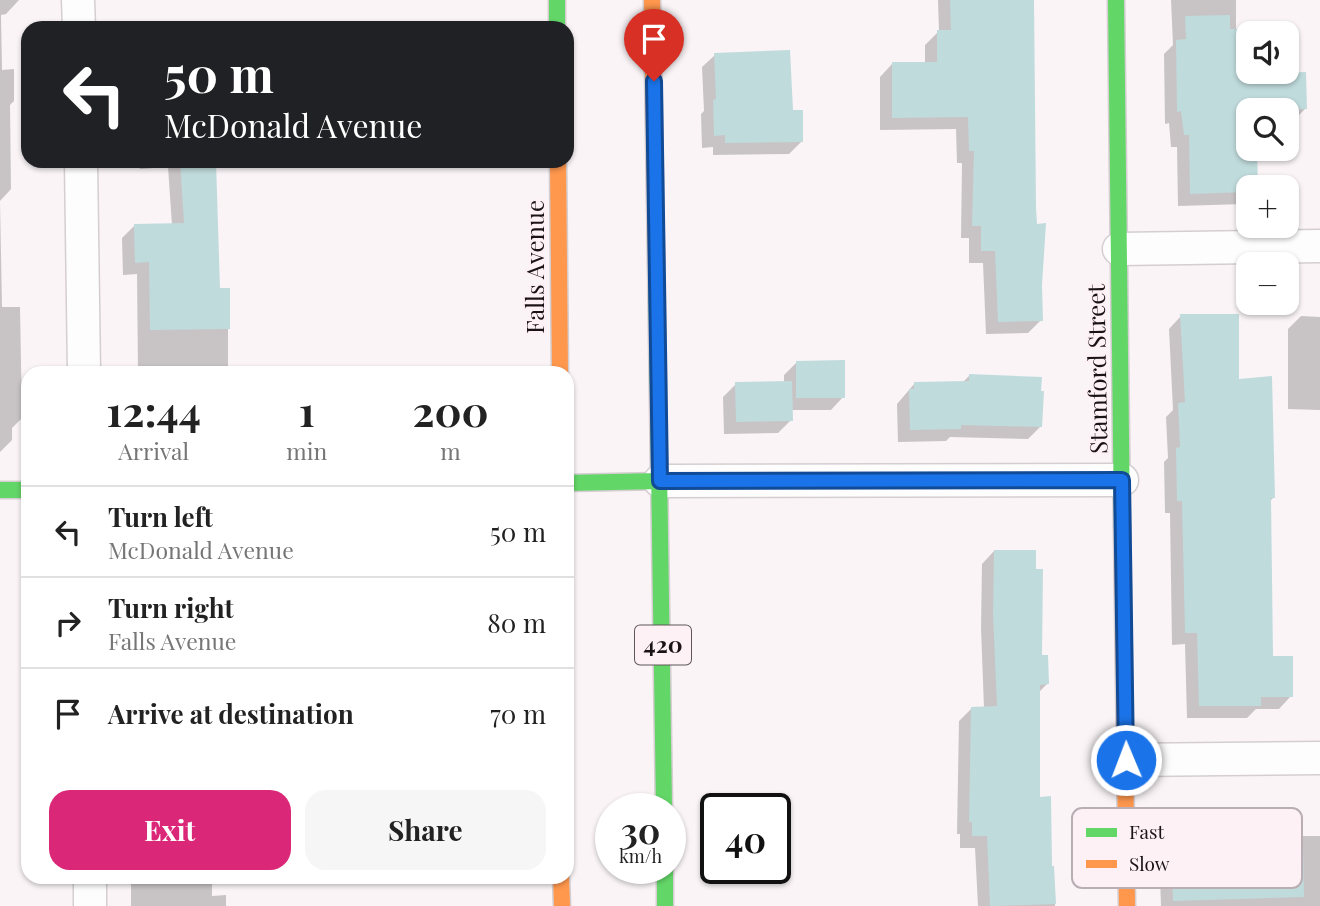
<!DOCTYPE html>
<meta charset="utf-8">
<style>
:root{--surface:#fff;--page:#f6f6f6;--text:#222;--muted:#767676;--line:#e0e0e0;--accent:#db2777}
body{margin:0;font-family:"Playfair Display",serif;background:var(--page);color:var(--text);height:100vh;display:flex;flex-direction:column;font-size:26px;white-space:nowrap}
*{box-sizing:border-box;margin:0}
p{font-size:23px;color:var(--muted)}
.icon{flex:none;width:38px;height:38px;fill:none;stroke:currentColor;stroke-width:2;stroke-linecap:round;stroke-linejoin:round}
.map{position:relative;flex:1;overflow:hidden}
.details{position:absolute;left:21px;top:366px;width:553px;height:518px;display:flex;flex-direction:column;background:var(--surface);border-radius:21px;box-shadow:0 2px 5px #0004}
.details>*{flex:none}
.top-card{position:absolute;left:21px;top:21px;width:553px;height:147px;border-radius:21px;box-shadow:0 2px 5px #0004;background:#202124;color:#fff;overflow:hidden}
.tools{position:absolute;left:1236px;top:21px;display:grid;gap:14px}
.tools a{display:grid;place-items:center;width:63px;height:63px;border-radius:14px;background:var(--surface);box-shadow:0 2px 5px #0004;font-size:35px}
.speed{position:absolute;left:595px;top:793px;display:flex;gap:14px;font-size:35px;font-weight:700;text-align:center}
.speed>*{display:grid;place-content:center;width:91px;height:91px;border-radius:50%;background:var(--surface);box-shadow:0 2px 5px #0004;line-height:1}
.speed small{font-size:18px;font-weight:400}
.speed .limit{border:4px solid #111;border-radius:10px;background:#fff;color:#111}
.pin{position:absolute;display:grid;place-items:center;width:60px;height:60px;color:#fff;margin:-72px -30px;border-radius:50% 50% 50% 0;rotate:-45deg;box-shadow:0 0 7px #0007}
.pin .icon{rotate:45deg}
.me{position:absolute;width:77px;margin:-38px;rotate:359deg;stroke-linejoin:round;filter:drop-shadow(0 0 5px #0008)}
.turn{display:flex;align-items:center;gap:24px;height:147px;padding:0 28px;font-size:32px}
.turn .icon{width:91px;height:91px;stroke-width:2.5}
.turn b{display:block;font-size:49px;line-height:60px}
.eta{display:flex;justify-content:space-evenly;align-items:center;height:119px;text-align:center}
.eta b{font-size:42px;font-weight:700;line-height:49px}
.primary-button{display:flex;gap:14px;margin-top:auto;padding:14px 28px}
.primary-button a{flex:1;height:80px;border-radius:21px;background:var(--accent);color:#fff;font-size:28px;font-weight:700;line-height:80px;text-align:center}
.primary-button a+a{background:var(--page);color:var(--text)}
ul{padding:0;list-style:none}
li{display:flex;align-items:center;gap:21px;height:91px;padding:0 28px;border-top:2px solid var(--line)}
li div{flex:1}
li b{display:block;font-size:26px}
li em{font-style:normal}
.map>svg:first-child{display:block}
.shadow{fill:#0003}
.building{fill:#c0dbdc}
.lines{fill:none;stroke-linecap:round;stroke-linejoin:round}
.street-casing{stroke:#d4ced1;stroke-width:35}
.fast-casing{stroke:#d4ced1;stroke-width:19}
.slow-casing{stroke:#d4ced1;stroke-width:19}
.street{stroke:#fefdfe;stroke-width:32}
.fast{stroke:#63d668;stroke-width:16}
.slow{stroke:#ff974d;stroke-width:16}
.route-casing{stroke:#114b97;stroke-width:18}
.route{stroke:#1a73e8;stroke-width:12}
.labels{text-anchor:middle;stroke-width:5;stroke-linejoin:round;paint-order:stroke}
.shield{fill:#fdf1f6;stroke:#5e5659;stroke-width:2}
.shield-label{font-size:23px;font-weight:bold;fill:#1a1316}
.street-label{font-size:24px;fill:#1a1316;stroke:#fdf1f6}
.key{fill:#fdf1f6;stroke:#b9aeb3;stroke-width:2}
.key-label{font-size:19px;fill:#1a1316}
</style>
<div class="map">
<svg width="1320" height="906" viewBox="0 0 1320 906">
<rect width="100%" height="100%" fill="#faf4f7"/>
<g class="shadow">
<polygon points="0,0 19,0 6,14 1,15 2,70 14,69 14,101 10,105 11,189 0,201 2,307 20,307 22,418 12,428 12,440 0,452"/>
<polygon points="938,0 1007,0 1036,225 1040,285 1041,320 1028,333 986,334 983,263 969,263 969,238 961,238 962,163 957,163 956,129 880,130 880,77 892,64 925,64 925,45 939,31"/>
<polygon points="1171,0 1236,0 1236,31 1245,76 1305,109 1293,121 1286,122 1286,110 1248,110 1248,149 1255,149 1256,187 1248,187 1248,200 1244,204 1178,206 1177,147 1171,147 1169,123 1165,124 1164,54 1173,45"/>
<polygon points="715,55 802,141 789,154 713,155 713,147 702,148 701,114 704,111 702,67"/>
<polygon points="139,161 215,161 218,290 228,290 228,369 403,367 403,373 138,373 137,274 123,275 122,238 135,225 172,225 168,167 140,169"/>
<polygon points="1181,316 1237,381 1274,497 1269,502 1271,658 1291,696 1279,709 1256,709 1247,718 1187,718 1185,644 1172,645 1170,513 1165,513 1164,462 1168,458 1166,417 1173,410 1169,329"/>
<polygon points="1301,316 1320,317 1320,410 1288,409 1288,329"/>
<polygon points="797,362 843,397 831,410 791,410 791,420 778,433 724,434 723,397 736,384 784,383 784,375"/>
<polygon points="969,376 1040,427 1028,439 950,437 946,441 898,442 897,404 915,383 962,383"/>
<polygon points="994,551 1040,657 1047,684 1038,693 1039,798 1050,868 1053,868 1055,906 978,906 975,848 960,848 960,834 957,834 959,721 972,708 984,708 981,628 982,564"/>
<polygon points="1171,836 1320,836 1320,906 1161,906 1159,848"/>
<polygon points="126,877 212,877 212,896 226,895 226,906 131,906 131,880 127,880"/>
</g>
<g class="building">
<polygon points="950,0 1034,0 1036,207 1037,224 1046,223 1042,285 1043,321 998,322 995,251 981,251 981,226 972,226 974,151 969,151 968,117 892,118 892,62 937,62 937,30 951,30"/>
<polygon points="1230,15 1230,29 1246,29 1247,74 1306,72 1307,109 1248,110 1248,149 1257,149 1258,187 1248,187 1248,192 1190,194 1189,135 1184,135 1181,111 1177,112 1176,40 1186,39 1185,16"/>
<polygon points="790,50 793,110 803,110 803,142 725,143 725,135 714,136 713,100 716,99 714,53"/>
<polygon points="180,161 216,161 220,288 230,288 230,329 150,330 149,262 135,263 134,224 184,223"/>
<polygon points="1180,314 1239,314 1239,379 1272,376 1275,498 1271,498 1273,656 1293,656 1293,697 1261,697 1261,706 1199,706 1197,633 1185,633 1182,501 1177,501 1176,448 1180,447 1178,403 1185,402"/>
<polygon points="845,360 845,398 796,398 796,361"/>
<polygon points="969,374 1042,377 1041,391 1044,391 1042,427 961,425 961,429 910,430 909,389 914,389 914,382 969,381"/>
<polygon points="792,381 793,421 736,422 735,382"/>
<polygon points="994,550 1036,550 1036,569 1043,569 1042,655 1048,655 1049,684 1040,685 1040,797 1051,796 1052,866 1054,866 1056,904 990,906 987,836 972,836 972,822 969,822 971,707 997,706 993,615"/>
<polygon points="1171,834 1282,834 1283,844 1303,844 1304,897 1173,901"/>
</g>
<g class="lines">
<g class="street-casing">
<g id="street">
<polyline points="78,0 79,28"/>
<polyline points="81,161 84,373"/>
<polyline points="1119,249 1320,246"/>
<polyline points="660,481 1122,480"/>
<polyline points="1127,760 1320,758"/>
<polyline points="90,877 90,906"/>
</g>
</g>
<g class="fast-casing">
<g id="fast">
<polyline points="557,0 557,28"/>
<polyline points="1116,0 1122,527"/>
<polyline points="656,262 664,808"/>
<polyline points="567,483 660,481"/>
<polyline points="0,490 28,490"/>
<polyline points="665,868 665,906"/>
</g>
</g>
<g class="slow-casing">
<g id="slow">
<polyline points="652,0 656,262"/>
<polyline points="558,161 560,373"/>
<polyline points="1122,527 1127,906"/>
<polyline points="561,877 562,906"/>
</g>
</g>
<use href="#street" class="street"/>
<use href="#fast" class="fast"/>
<use href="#slow" class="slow"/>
</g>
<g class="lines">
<g class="route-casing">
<polyline id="route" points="654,81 660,481 1122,480 1126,760"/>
</g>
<use href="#route" class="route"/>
</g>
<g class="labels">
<rect class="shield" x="635" y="625.5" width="56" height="39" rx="5"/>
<g class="shield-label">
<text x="663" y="653">420</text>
</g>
<g class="street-label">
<text transform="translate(536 267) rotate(-90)" y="8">Falls Avenue</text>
<text transform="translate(1098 369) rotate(-91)" y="8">Stamford Street</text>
</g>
</g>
<rect x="1072" y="808" width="230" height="80" rx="10" class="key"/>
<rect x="1086" y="828" width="31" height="9" fill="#63d668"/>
<rect x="1086" y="860" width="31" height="8" fill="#ff974d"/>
<g class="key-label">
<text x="1129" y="839">Fast</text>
<text x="1129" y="871">Slow</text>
</g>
</svg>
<div class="tools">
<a><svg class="icon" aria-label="sound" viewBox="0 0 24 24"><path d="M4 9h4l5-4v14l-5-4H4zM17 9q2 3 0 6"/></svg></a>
<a><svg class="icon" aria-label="search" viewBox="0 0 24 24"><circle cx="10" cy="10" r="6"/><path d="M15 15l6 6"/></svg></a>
<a>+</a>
<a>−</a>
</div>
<div class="speed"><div>30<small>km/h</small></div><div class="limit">40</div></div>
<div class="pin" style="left:654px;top:81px;background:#d93025"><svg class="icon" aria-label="arrive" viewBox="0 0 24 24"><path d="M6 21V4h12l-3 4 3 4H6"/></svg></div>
<svg class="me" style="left:1126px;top:760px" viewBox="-20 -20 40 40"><circle r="17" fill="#1a73e8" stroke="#fff" stroke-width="3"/><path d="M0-11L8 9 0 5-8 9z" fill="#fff"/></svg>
<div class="top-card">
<div class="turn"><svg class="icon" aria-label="left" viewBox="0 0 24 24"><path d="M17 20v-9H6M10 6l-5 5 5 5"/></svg><div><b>50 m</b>McDonald Avenue</div></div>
</div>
<section class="details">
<div class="eta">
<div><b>12:44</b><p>Arrival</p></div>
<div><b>1</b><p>min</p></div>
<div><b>200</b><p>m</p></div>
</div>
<ul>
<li><svg class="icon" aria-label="left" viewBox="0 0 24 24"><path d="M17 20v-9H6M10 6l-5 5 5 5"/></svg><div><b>Turn left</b><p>McDonald Avenue</p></div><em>50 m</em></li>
<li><svg class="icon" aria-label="right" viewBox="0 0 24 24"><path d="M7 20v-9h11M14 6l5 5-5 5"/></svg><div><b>Turn right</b><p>Falls Avenue</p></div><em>80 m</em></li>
<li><svg class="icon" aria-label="arrive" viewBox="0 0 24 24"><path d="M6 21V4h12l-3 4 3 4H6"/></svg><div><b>Arrive at destination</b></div><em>70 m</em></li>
</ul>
<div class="primary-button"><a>Exit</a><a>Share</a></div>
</section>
</div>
